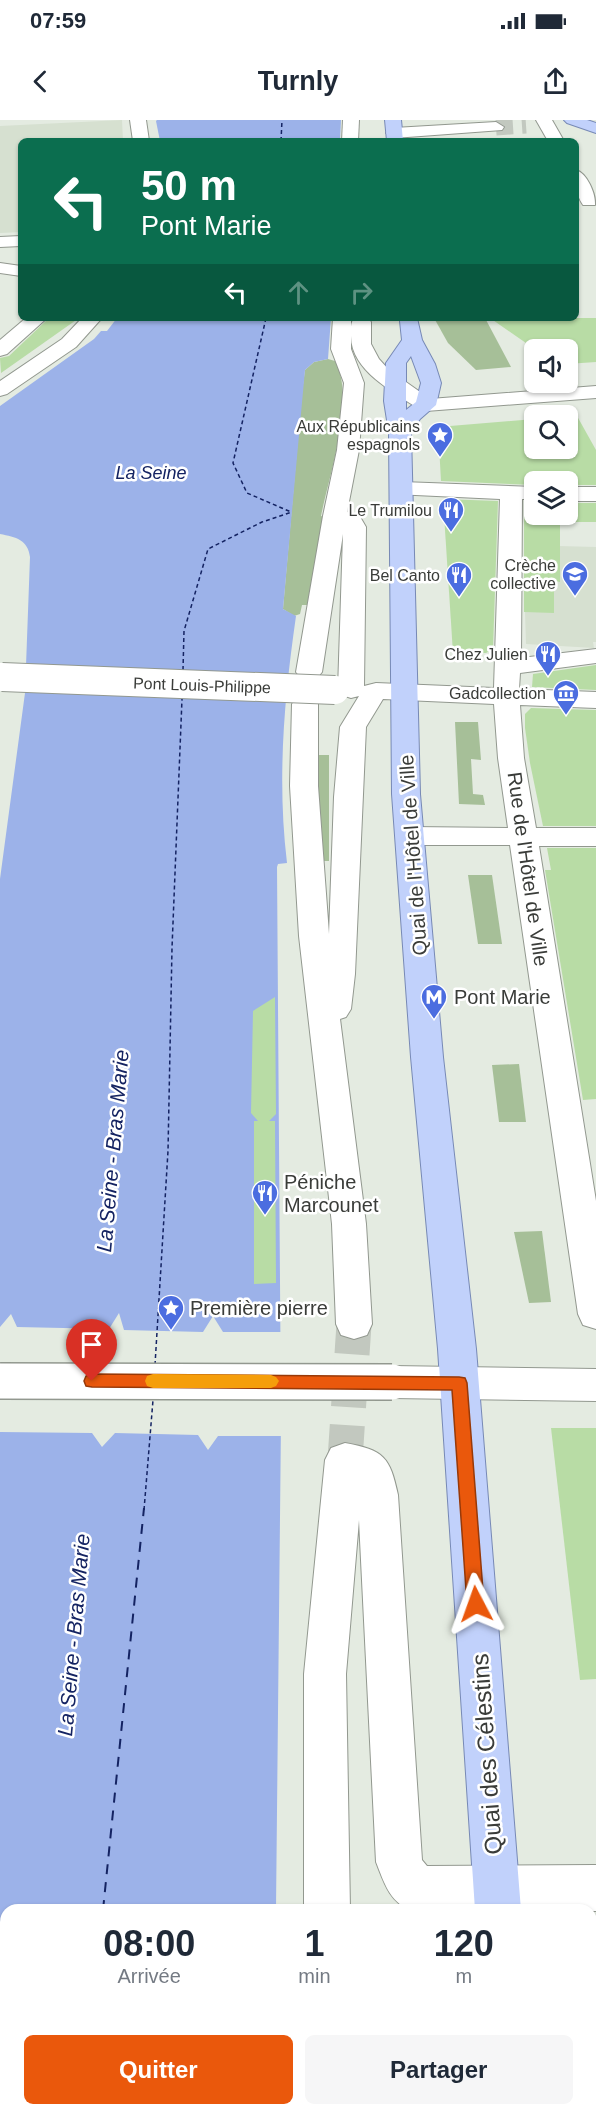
<!DOCTYPE html>
<html lang="fr">
<meta charset="utf-8">
<style>
:root{--surface:#fff;--page:#f6f6f7;--text:#1f2937;--muted:#747a83;--accent:#ea580c}
body{margin:0;font-family:Arial,sans-serif;background:var(--page);color:var(--text);height:100vh;display:flex;flex-direction:column;font-size:22px;white-space:nowrap}
*{box-sizing:border-box;margin:0}
p{font-size:20px;color:var(--muted)}
.icon{flex:none;width:33px;height:33px;fill:none;stroke:currentColor;stroke-width:2;stroke-linecap:round;stroke-linejoin:round}
.map{position:relative;flex:1;overflow:hidden}
.drawer{position:absolute;left:0px;top:1784px;width:597px;height:212px;display:flex;flex-direction:column;background:var(--surface);border-radius:18px 18px 0 0;box-shadow:0 2px 4px #0004}
.drawer>*{flex:none}
.guide{position:absolute;left:18px;top:18px;width:561px;height:183px;border-radius:9px;box-shadow:0 2px 4px #0004;background:#0b6e4f;color:#fff;overflow:hidden}
.tools{position:absolute;left:524px;top:219px;display:grid;gap:12px}
.tools a{display:grid;place-items:center;width:54px;height:54px;border-radius:9px;background:var(--surface);box-shadow:0 2px 4px #0004;font-size:30px}
.pin{position:absolute;display:grid;place-items:center;width:51px;height:51px;color:#fff;margin:-62px -26px;border-radius:50% 50% 50% 0;rotate:-45deg;box-shadow:0 0 6px #0007}
.pin .icon{rotate:45deg}
.me{position:absolute;width:66px;margin:-33px;rotate:356deg;stroke-linejoin:round;filter:drop-shadow(0 0 4px #0008)}
.turn{display:flex;align-items:center;gap:21px;height:126px;padding:0 24px;font-size:27px}
.turn .icon{width:78px;height:78px;stroke-width:2.5}
.turn b{display:block;font-size:42px;line-height:51px}
.lanes{display:flex;align-items:center;height:57px;padding:0 24px;background:#0003;justify-content:center;gap:30px;direction:ltr}
.lanes .off{opacity:.35}
.eta{display:flex;justify-content:space-evenly;align-items:center;height:102px;text-align:center}
.eta b{font-size:36px;font-weight:700;line-height:42px}
.action{display:flex;gap:12px;margin-top:auto;padding:12px 24px}
.action a{flex:1;height:69px;border-radius:9px;background:var(--accent);color:#fff;font-size:24px;font-weight:700;line-height:69px;text-align:center}
.action a+a{background:var(--page);color:var(--text)}
.status{display:flex;justify-content:space-between;align-items:center;height:42px;padding:0 30px;background:var(--surface);direction:ltr}
.status svg{height:16px;fill:currentColor}
header{display:flex;justify-content:space-between;align-items:center;height:78px;padding:0 24px;background:var(--surface);font-size:27px;font-weight:700}
.map>svg:first-child{display:block}
.built{fill:#d6e0d0}
.green{fill:#a6bf98}
.water{fill:#9cb2e9}
.pier{fill:#e4ebe1}
.lines{fill:none;stroke-linecap:round;stroke-linejoin:round}
.ferry-far1{stroke:#142362;stroke-width:1.5;stroke-dasharray:4 3;stroke-linecap:butt}
.ferry{stroke:#142362;stroke-width:2;stroke-dasharray:10 8;stroke-linecap:butt}
.building{fill:#b8dca5}
.minor-tunnel-far1{stroke:#c2c8bf;stroke-width:17;stroke-dasharray:17 9;stroke-linecap:butt}
.minor-tunnel{stroke:#c2c8bf;stroke-width:35;stroke-dasharray:35 18;stroke-linecap:butt}
.minor-casing{stroke:#92988f;stroke-width:2}
.major-casing{stroke:#7789b5;stroke-width:2}
.minor{fill:#fff;fill-rule:evenodd}
.major{fill:#c1d1fb;fill-rule:evenodd}
.minor-bridge-far1-casing{stroke:#92988f;stroke-width:30;stroke-linecap:butt}
.minor-bridge-casing{stroke:#92988f;stroke-width:38;stroke-linecap:butt}
.minor-bridge-far1{stroke:#fff;stroke-width:28}
.minor-bridge{stroke:#fff;stroke-width:35}
.route{fill:#ea580c;stroke:#983908;stroke-width:1.5}
.slow{fill:#f59e0b}
.labels{text-anchor:middle;stroke-width:5;stroke-linejoin:round;paint-order:stroke}
.far-poi-label{font-size:16px;fill:#3a3c39;stroke:#fff;text-anchor:end}
.far-street-label{font-size:16px;fill:#3a3c39;stroke:#fff}
.far-water-label{font-size:18px;font-style:italic;fill:#142362;stroke:#fff}
.street-label{font-size:20px;fill:#3a3c39;stroke:#fff}
.poi-label{font-size:20px;fill:#3a3c39;stroke:#fff;text-anchor:start}
.water-label{font-size:21px;font-style:italic;fill:#142362;stroke:#fff}
.near-street-label{font-size:24px;fill:#3a3c39;stroke:#fff}
</style>
<div class="status"><b>07:59</b><svg viewBox="0 0 49 12"><path d="M0 12V9h3v3zM5 12V6h3v6zM10 12V3h3v9zM15 12V0h3v12zM26 1h20v11H26zM47 4h2v5h-2z"/></svg></div>
<header><svg class="icon" aria-label="back" viewBox="0 0 24 24"><path d="M15 5l-7 7 7 7"/></svg>Turnly<svg class="icon" aria-label="share" viewBox="0 0 24 24"><path d="M12 15V3M7 8l5-5 5 5M5 13v7h14v-7"/></svg></header>
<div class="map">
<svg width="596" height="1994" viewBox="0 0 596 1994">
<rect width="100%" height="100%" fill="#e4ebe1"/>
<g class="built">
<polygon points="122,0 123,21 21,21 21,112 0,113 0,6"/>
<polygon points="559,426 596,427 596,522 593,522 594,528 526,524 525,492 554,461 559,462"/>
</g>
<g class="green">
<polygon points="434,198 485,198 511,247 476,250 448,223"/>
<path d="M328,239l7,2c21,36 -6,115 -14,155l3,1 -15,88h-7l-2,9 -6,2 -11,-7 19,-217 3,-22 9,-8z"/>
<polygon points="455,602 478,602 481,640 471,639 473,674 483,675 485,685 459,684"/>
<polygon points="317,635 329,635 329,741 321,741"/>
<polygon points="468,755 492,755 502,824 478,824"/>
<polygon points="519,944 526,1002 499,1002 492,945"/>
<polygon points="542,1111 551,1182 529,1183 514,1112"/>
<polygon points="596,1815 596,1965 591,1965 591,1816"/>
</g>
<g class="water">
<polygon points="157,0 341,0 340,21 160,21 156,1"/>
<path d="M117,198h214l-3,41 -14,3 -9,8 -22,239 13,7c-12,83 -19,164 -9,247l-9,1 -1,3 4,553 -5,489 -270,1v199h268v5h-274v-1235l25,-186 5,-136c-2,-17 -14,-20 -30,-23v-128l94,-67 7,-8h6z"/>
</g>
<polygon class="pier" points="119,1193 124,1210 203,1212 213,1196 223,1212 283,1212 283,1316 218,1316 208,1330 198,1315 115,1313 102,1327 92,1313 0,1312 0,1207 11,1194 17,1207 109,1209"/>
<g class="lines">
<g class="ferry-far1">
<polyline points="281,21 282,0"/>
<polyline points="266,198 233,343 247,373 291,392"/>
<polyline points="183,550 184,511 208,429 262,402 292,392"/>
<polyline points="155,1245 168,1031 172,828 182,579"/>
<polyline points="144,1390 153,1280"/>
</g>
<g class="ferry">
<polyline points="103,1790 144,1388"/>
<polyline points="91,1994 92,1989"/>
</g>
</g>
<g class="building">
<polygon points="49,198 79,198 1,253 0,238 9,236"/>
<polygon points="490,198 596,198 596,242 567,244 567,230 536,230"/>
<polygon points="577,296 596,330 596,365 567,365 567,362 534,362 534,365 441,361 438,307 534,299 534,328 567,328 567,297"/>
<polygon points="443,379 498,381 493,529 486,533 453,533"/>
<polygon points="524,381 534,381 534,394 567,394 567,383 596,383 596,402 560,402 560,462 554,461 554,493 524,492"/>
<polygon points="596,545 596,570 532,567 533,554"/>
<polygon points="531,588 596,590 596,706 543,706 530,643 525,608 525,594"/>
<polygon points="547,728 596,728 596,979 583,980 545,750 551,750"/>
<polygon points="275,877 276,994 269,1001 275,1001 276,1163 254,1164 254,1001 258,1001 251,993 253,891"/>
<polygon points="551,1308 596,1308 596,1559 580,1560"/>
</g>
<g class="lines">
<polyline class="minor-tunnel-far1" points="496,7 526,5"/>
<polyline class="minor-tunnel" points="345,1340 354,1204"/>
<g class="minor-casing">
<g id="minor">
<polygon points="130,0 146,0 149,21 133,21"/>
<polygon points="343,0 359,0 358,21 342,21"/>
<polygon points="536,0 552,0 564,21 548,21"/>
<polygon points="496,2 504,7 502,10 394,18 386,13 394,8"/>
<path d="M576,50c11,3 20,24 19,35h-12c-8,-12 -7,-21 -7,-35z"/>
<polygon points="21,116 21,126 0,127 0,117"/>
<polygon points="0,143 21,146 21,156 0,153"/>
<polygon points="26,198 47,198 7,234 0,236 0,220"/>
<polygon points="82,198 102,198 76,227 7,274 0,276 0,261 62,219"/>
<polygon points="333,198 351,198 351,229 364,263 359,330 347,392 359,395 366,407 364,566 376,563 494,568 500,379 394,374 391,369 394,364 402,362 534,367 534,379 522,379 521,538 596,529 596,543 520,553 519,569 596,572 596,588 520,585 524,638 536,708 596,708 596,726 539,726 596,1081 596,1209 583,1205 578,1194 510,725 410,725 400,722 396,716 400,710 410,707 508,708 498,638 494,584 383,579 366,607 355,854 351,889 346,897 340,899 366,1104 372,1204 367,1215 354,1219 341,1215 336,1204 332,1104 299,816 290,666 292,584 296,579 305,576 314,579 318,584 318,666 329,814 334,677 340,607 359,576 351,578 342,575 338,570 343,414 322,552 318,557 309,560 300,557 296,552 323,396 337,330 344,263 331,229"/>
<path d="M354,198h14l3,4v22l8,15 10,11 41,29 166,-13v12l-170,13 -7,-2c-25,-17 -68,-38 -68,-73 0,-7 -1,-12 3,-18z"/>
<rect x="567" y="367" width="29" height="14"/>
<polygon points="392,1246 596,1249 596,1281 392,1278 379,1273 373,1262 379,1251"/>
<path d="M345,1323c39,7 45,14 53,52l24,365 5,6 169,-1v46l-186,-1c-21,-9 -26,-28 -34,-48l-17,-342 -13,154 4,236h-46v-236l21,-214 6,-12z"/>
<rect x="304" y="1989" width="50" height="5"/>
<rect x="378" y="1989" width="50" height="5"/>
</g>
</g>
<g class="major-casing">
<g id="major">
<polygon points="385,0 401,0 403,21 387,21"/>
<polygon points="564,0 587,0 596,3 596,13 567,3"/>
<path d="M403,198h14l5,22 13,24 6,19 -5,22 -16,14 -9,14 9,361 23,263 33,292 45,561h-46l-37,-561 -27,-292 -19,-263 -3,-361 -5,-32 2,-38 16,-23 -2,-19zM411,236l10,27 -5,19 -10,8v-47z"/>
<polygon points="491,1989 541,1989 542,1994 492,1994"/>
</g>
</g>
<use href="#minor" class="minor"/>
<use href="#major" class="major"/>
<g class="minor-bridge-far1-casing">
<polyline id="minor-bridge-far1" points="2,557 335,570"/>
</g>
<g class="minor-bridge-casing">
<polyline id="minor-bridge" points="0,1261 392,1262"/>
</g>
<use href="#minor-bridge-far1" class="minor-bridge-far1"/>
<use href="#minor-bridge" class="minor-bridge"/>
</g>
<polygon class="route" points="92,1254 459,1257 465,1258 467,1263 484,1484 482,1490 476,1492 470,1490 467,1484 452,1270 92,1267 86,1266 84,1261 86,1256"/>
<polygon class="slow" points="153,1254 271,1255 276,1257 279,1261 276,1266 271,1268 153,1268 147,1266 145,1261 147,1256"/>
<defs>
<g id="sight-pin" transform="scale(1.35)"><path d="M0 17L-7.5 6A9.5 9.5 0 1 1 7.5 6Z" fill="#4b6de0" stroke="#fff"/><path d="M0-6L1.8-2.2L6-1.7L2.9 1.2L3.7 5.4L0 3.3L-3.7 5.4L-2.9 1.2L-6-1.7L-1.8-2.2Z" fill="#fff"/></g>
<g id="restaurant-pin" transform="scale(1.35)"><path d="M0 17L-7.5 6A9.5 9.5 0 1 1 7.5 6Z" fill="#4b6de0" stroke="#fff"/><path d="M-5-6h1v4h1v-4h1v4h1v-4h1v5L-1.5 .5V6h-2V.5L-5-1ZM5-6V6H3V1.5H1.5Q1.5-4 5-6Z" fill="#fff"/></g>
<g id="school-pin" transform="scale(1.35)"><path d="M0 17L-7.5 6A9.5 9.5 0 1 1 7.5 6Z" fill="#4b6de0" stroke="#fff"/><path d="M0-5L7-2L0 1L-7-2ZM-4 1L0 2.5L4 1V4Q0 6-4 4Z" fill="#fff"/></g>
<g id="museum-pin" transform="scale(1.35)"><path d="M0 17L-7.5 6A9.5 9.5 0 1 1 7.5 6Z" fill="#4b6de0" stroke="#fff"/><path d="M0-6L6-3V-2H-6V-3ZM-5-1h2V3h-2ZM-1-1h2V3h-2ZM3-1h2V3H3ZM-6 4H6V6H-6Z" fill="#fff"/></g>
<g id="metro-pin" transform="scale(1.35)"><path d="M0 17L-7.5 6A9.5 9.5 0 1 1 7.5 6Z" fill="#4b6de0" stroke="#fff"/><path d="M-5.5 5V-5H-3L0 0L3-5H5.5V5H3V-.5L0 4L-3-.5V5Z" fill="#fff"/></g>
</defs>
<g fill-rule="evenodd">
<use href="#sight-pin" x="440" y="315"/>
<use href="#restaurant-pin" x="451" y="390"/>
<use href="#school-pin" x="575" y="454"/>
<use href="#restaurant-pin" x="459" y="455"/>
<use href="#restaurant-pin" x="548" y="534"/>
<use href="#museum-pin" x="566" y="573"/>
<use href="#metro-pin" x="434" y="877"/>
<use href="#restaurant-pin" x="265" y="1073"/>
<use href="#sight-pin" x="171" y="1188"/>
</g>
<g class="labels">
<g class="far-poi-label">
<text x="420" y="312">Aux Républicains<tspan x="420" dy="18">espagnols</tspan></text>
<text x="432" y="396">Le Trumilou</text>
<text x="556" y="451">Crèche<tspan x="556" dy="18">collective</tspan></text>
<text x="440" y="461">Bel Canto</text>
<text x="528" y="540">Chez Julien</text>
<text x="546" y="579">Gadcollection</text>
</g>
<g class="far-street-label">
<text transform="translate(202 565) rotate(2)" y="6">Pont Louis-Philippe</text>
</g>
<g class="far-water-label">
<text x="151" y="359">La Seine</text>
</g>
<g class="street-label">
<text transform="translate(413 735) rotate(-94)" y="7">Quai de l'Hôtel de Ville</text>
<text transform="translate(528 749) rotate(82)" y="7">Rue de l'Hôtel de Ville</text>
</g>
<g class="poi-label">
<text x="454" y="884">Pont Marie</text>
<text x="284" y="1069">Péniche<tspan x="284" dy="23">Marcounet</tspan></text>
<text x="190" y="1195">Première pierre</text>
</g>
<g class="water-label">
<text transform="translate(113 1031) rotate(-85)" y="7">La Seine - Bras Marie</text>
<text transform="translate(74 1515) rotate(-85)" y="7">La Seine - Bras Marie</text>
</g>
<g class="near-street-label">
<text transform="translate(487 1634) rotate(-94)" y="8">Quai des Célestins</text>
</g>
</g>
</svg>
<div class="tools">
<a><svg class="icon" aria-label="sound" viewBox="0 0 24 24"><path d="M4 9h4l5-4v14l-5-4H4zM17 9q2 3 0 6"/></svg></a>
<a><svg class="icon" aria-label="search" viewBox="0 0 24 24"><circle cx="10" cy="10" r="6"/><path d="M15 15l6 6"/></svg></a>
<a><svg class="icon" aria-label="layers" viewBox="0 0 24 24"><path d="M12 4l9 5-9 5-9-5zM3 14l9 5 9-5"/></svg></a>
</div>
<div class="pin" style="left:92px;top:1261px;background:#d93025"><svg class="icon" aria-label="arrive" viewBox="0 0 24 24"><path d="M6 21V4h12l-3 4 3 4H6"/></svg></div>
<svg class="me" style="left:476px;top:1484px" viewBox="-20 -20 40 40"><path d="M0-17L14 15 0 8-14 15z" fill="#ea580c" stroke="#fff" stroke-width="4"/></svg>
<div class="guide">
<div class="turn"><svg class="icon" aria-label="left" viewBox="0 0 24 24"><path d="M17 20v-9H6M10 6l-5 5 5 5"/></svg><div><b>50 m</b>Pont Marie</div></div>
<div class="lanes"><svg class="icon" aria-label="left" viewBox="0 0 24 24"><path d="M17 20v-9H6M10 6l-5 5 5 5"/></svg><svg class="icon off" aria-label="ahead" viewBox="0 0 24 24"><path d="M12 20V5M6 11l6-6 6 6"/></svg><svg class="icon off" aria-label="right" viewBox="0 0 24 24"><path d="M7 20v-9h11M14 6l5 5-5 5"/></svg></div>
</div>
<section class="drawer">
<div class="eta">
<div><b>08:00</b><p>Arrivée</p></div>
<div><b>1</b><p>min</p></div>
<div><b>120</b><p>m</p></div>
</div>
<div class="action"><a>Quitter</a><a>Partager</a></div>
</section>
</div>
